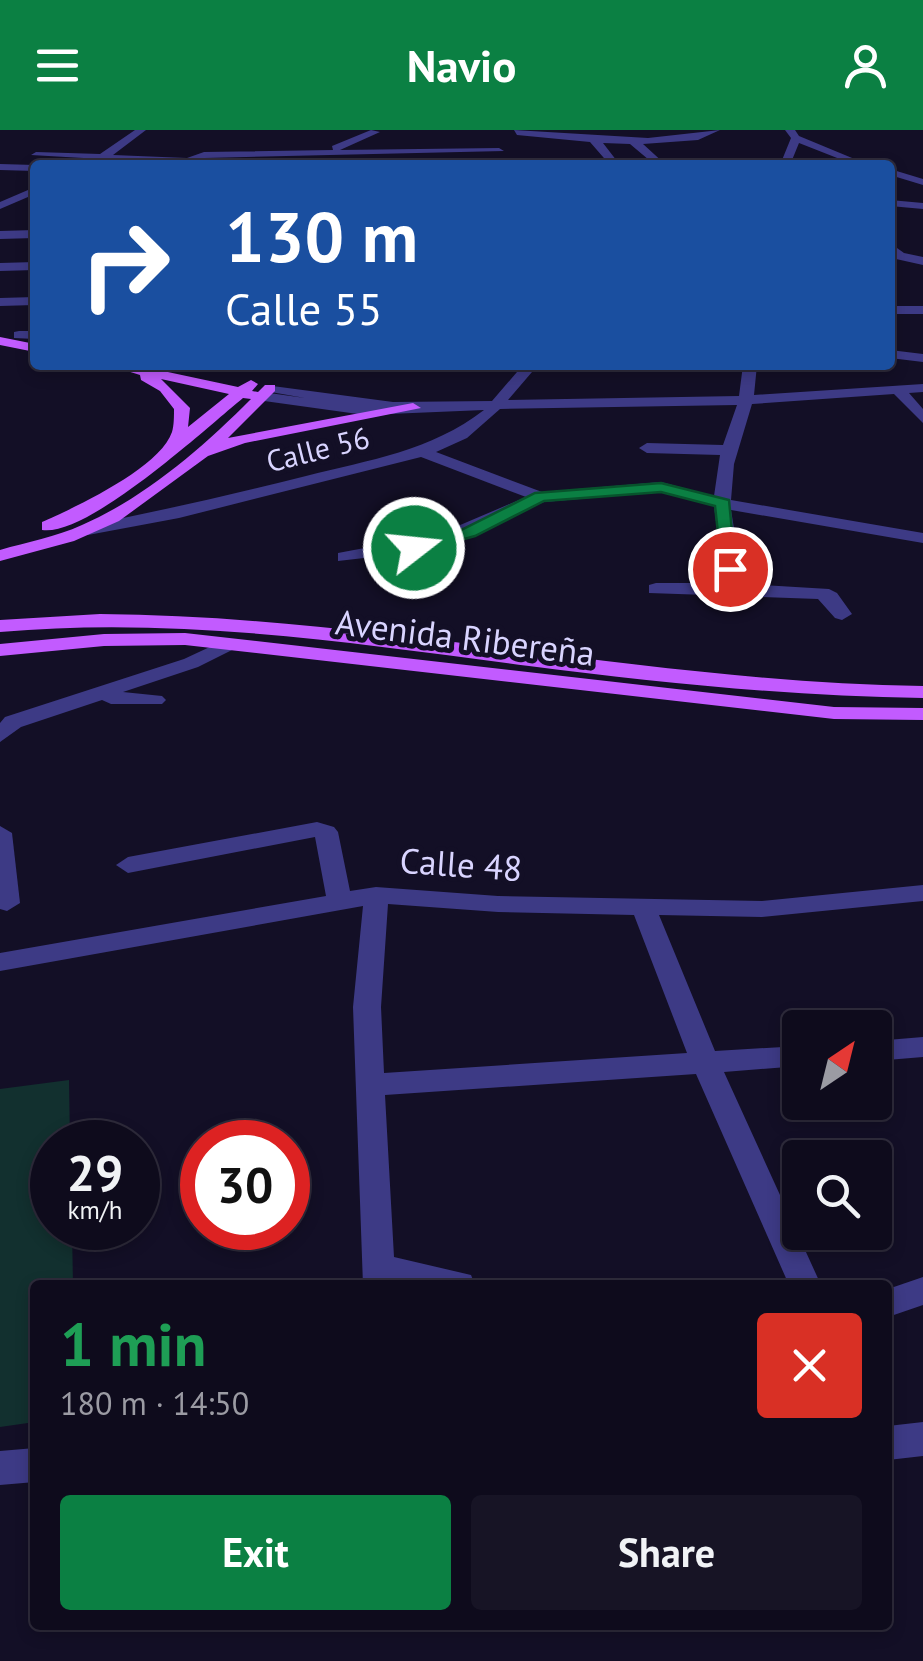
<!DOCTYPE html>
<meta charset="utf-8">
<style>
:root{--surface:#0e0b1c;--page:#171425;--text:#f1f3f6;--muted:#9b9ba3;--line:#2e2b3b;--accent:#0b8043}
body{margin:0;font-family:"PT Sans",sans-serif;background:var(--page);color:var(--text);height:100vh;display:flex;flex-direction:column;font-size:38px;white-space:nowrap}
*{box-sizing:border-box;margin:0}
p{font-size:32px;color:var(--muted)}
.icon{flex:none;width:55px;height:55px;fill:none;stroke:currentColor;stroke-width:2;stroke-linecap:round;stroke-linejoin:round}
.map{position:relative;flex:1;overflow:hidden}
.sheet{position:absolute;left:30px;top:1150px;width:862px;height:350px;display:flex;flex-direction:column;background:var(--surface);border-radius:10px;box-shadow:0 5px 15px #0003,0 0 0 2px var(--line)}
.sheet>*{flex:none}
.banner{position:absolute;left:30px;top:30px;width:865px;height:210px;border-radius:10px;box-shadow:0 5px 15px #0003,0 0 0 2px var(--line);background:#1a4fa0;color:#fff;overflow:hidden}
.needle{width:65px;rotate:35deg}
.buttons{position:absolute;left:782px;top:880px;display:grid;gap:20px}
.buttons a{display:grid;place-items:center;width:110px;height:110px;border-radius:10px;background:var(--surface);box-shadow:0 5px 15px #0003,0 0 0 2px var(--line);font-size:50px}
.speed{position:absolute;left:30px;top:990px;display:flex;gap:20px;font-size:50px;font-weight:700;text-align:center}
.speed>*{display:grid;place-content:center;width:130px;height:130px;border-radius:50%;background:var(--surface);box-shadow:0 5px 15px #0003,0 0 0 2px var(--line);line-height:1}
.speed small{font-size:25px;font-weight:400}
.speed .limit{border:15px solid #d22;background:#fff;color:#111}
.pin{position:absolute;display:grid;place-items:center;width:85px;height:85px;color:#fff;margin:-42px;border:5px solid #fff;border-radius:50%;box-shadow:0 2px 10px #0007}
.me{position:absolute;width:110px;margin:-55px;rotate:74deg;stroke-linejoin:round;filter:drop-shadow(0 0 8px #0008)}
.turn{display:flex;align-items:center;gap:35px;height:210px;padding:0 30px;font-size:45px}
.turn .icon{width:130px;height:130px;stroke-width:2.5}
.turn b{display:block;font-size:70px;line-height:85px}
.round{display:grid;place-items:center;flex:none;width:105px;height:105px;border-radius:10px;background:var(--page)}
.head{display:flex;align-items:center;justify-content:space-between;height:170px;padding:0 30px}
h1{font-size:60px;font-weight:700;line-height:75px;color:#1e9e55}
.primary-button{display:flex;gap:20px;margin-top:auto;padding:20px 30px}
.primary-button a{flex:1;height:115px;border-radius:10px;background:var(--accent);color:#fff;font-size:40px;font-weight:700;line-height:115px;text-align:center}
.primary-button a+a{background:var(--page);color:var(--text)}
header{display:flex;justify-content:space-between;align-items:center;height:130px;padding:0 30px;background:var(--accent);color:#fff;font-size:45px;font-weight:700}
.map>svg:first-child{display:block}
.green{fill:#12302f}
.lines{fill:none;stroke-linecap:round;stroke-linejoin:round}
.minor{fill:#3d3a85;fill-rule:evenodd}
.major{fill:#c25bff;fill-rule:evenodd}
.route{fill:#0b8043;stroke:#07532c;stroke-width:2.5}
.labels{text-anchor:middle;stroke-width:10;stroke-linejoin:round;paint-order:stroke}
.far-street-label{font-size:30px;fill:#d9d4ff;stroke:#130f26}
.street-label{font-size:35px;fill:#d9d4ff;stroke:#130f26}
</style>
<header><svg class="icon" aria-label="menu" viewBox="0 0 24 24"><path d="M4 6h16M4 12h16M4 18h16"/></svg>Navio<svg class="icon" aria-label="person" viewBox="0 0 24 24"><circle cx="12" cy="8" r="4"/><path d="M4 21q1-7 8-7t8 7"/></svg></header>
<div class="map">
<svg width="923" height="1531" viewBox="0 0 923 1531">
<rect width="100%" height="100%" fill="#130f26"/>
<polygon class="green" points="69,950 70,1012 52,1012 52,1098 72,1098 73,1155 35,1155 35,1292 0,1297 0,959"/>
<g class="lines">
<g class="minor">
<polygon points="135,0 146,0 113,25 187,28 204,22 333,20 332,16 371,0 380,2 340,20 499,18 504,21 205,28 188,34 31,25 36,22 100,24"/>
<polygon points="514,0 648,8 720,0 698,10 643,14 666,35 655,35 630,14 603,13 620,35 610,35 590,12 517,5"/>
<polygon points="785,0 795,0 799,6 869,35 855,35 799,13 790,35 780,35 791,8"/>
<polygon points="687,30 691,35 680,35"/>
<polygon points="0,34 35,35 35,41 0,40"/>
<polygon points="890,39 923,49 923,55 890,45"/>
<polygon points="35,57 35,64 0,79 0,72"/>
<polygon points="890,70 923,73 923,79 890,76"/>
<polygon points="35,100 35,108 0,109 0,101"/>
<polygon points="890,113 904,123 923,127 923,135 896,129 890,123"/>
<polygon points="35,132 35,140 0,141 0,133"/>
<polygon points="35,167 35,175 0,176 0,168"/>
<rect x="890" y="176" width="33" height="8"/>
<polygon points="19,201 35,201 35,209 14,208 14,202"/>
<polygon points="890,220 923,224 923,232 890,228"/>
<polygon points="285,235 361,235 354,239 291,241"/>
<path d="M523,235h15l-30,35 231,-4 4,-31h14l-3,30 169,-11v8l-14,1 14,16v14l-29,-29 -142,10 -18,60 -3,36 192,33v10l-192,-33 12,74 86,5 8,4 15,21 -10,6 -7,-2 -17,-19 -169,-6v-8l7,-2h68l-10,-77 -53,-14 -117,10 -92,39 -53,13 -61,7v-8l101,-19 87,-37 -105,-40 -242,61 -91,17 -9,-5 9,-5c73,-14 145,-31 218,-49 63,-16 125,-25 178,-66l-119,5 -108,-15v-6l5,-2 43,6 -40,-7v-6l128,17 99,-1zM737,275l-14,40 -76,-2 -8,5 8,5 73,2 -6,41 -53,-14 -119,10 -106,-40 31,-14 33,-29z"/>
<polygon points="229,508 239,514 236,518 198,537 123,562 162,566 166,570 162,574 111,574 102,570 21,597 0,612 0,593 5,587 184,529"/>
<path d="M317,692l17,5 4,5 12,59 26,-4 122,9 264,5 161,-16v16l-161,16 -103,-2 56,136 85,-5v20l-76,6 97,213h-32l-93,-211 -311,21 9,162 77,18 4,10h-112l-10,-278 10,-101 -363,65v-18l326,-57 -11,-59 -187,36 -12,-8 12,-8zM388,774l110,8 136,3 53,138 -303,20 -3,-66z"/>
<polygon points="0,696 12,703 20,773 7,781 0,779"/>
<polygon points="923,907 923,927 875,931 875,911"/>
<polygon points="923,1147 923,1175 888,1187 888,1159"/>
<polygon points="923,1292 923,1326 888,1330 888,1296"/>
<polygon points="35,1318 35,1352 0,1355 0,1321"/>
</g>
<g class="major">
<polygon points="0,207 35,214 35,222 0,215"/>
<path d="M108,235h27l103,22 13,-7 7,4 -6,7 6,1 7,-7h10v6l-47,47 185,-35 8,5 -176,35 -37,13 -89,65 -45,20 -74,20v-11c27,-8 56,-13 82,-25 64,-28 120,-77 169,-126l-8,-1c-38,31 -155,139 -201,132v-8c32,-14 118,-54 130,-90 2,-6 2,-16 2,-23l-14,-18 -19,-11 -1,-5zM161,249l68,15 -41,33 2,-19z"/>
<path d="M100,484c276,2 547,68 823,72v12c-132,-2 -263,-15 -394,-32 -176,-23 -351,-50 -529,-34v-12z"/>
<polygon points="185,503 834,577 923,578 923,590 834,589 185,515 104,516 0,526 0,514 104,504"/>
</g>
</g>
<polygon class="route" points="661,353 729,370 736,443 722,439 715,376 661,362 544,371 475,406 414,423 406,418 463,399 535,363"/>
<g class="labels">
<g class="far-street-label">
<text transform="translate(318 320) rotate(-14)" y="10">Calle 56</text>
</g>
<g class="street-label">
<text transform="translate(465 508) rotate(7)" y="12">Avenida Ribereña</text>
<text transform="translate(461 735) rotate(4)" y="12">Calle 48</text>
</g>
</g>
</svg>
<div class="buttons">
<a><svg class="needle" viewBox="-14 -14 28 28"><path d="M0-13l5 13h-10z" fill="#e53935"/><path d="M0 13l5-13h-10z" fill="#9b9ba3"/></svg></a>
<a><svg class="icon" aria-label="search" viewBox="0 0 24 24"><circle cx="10" cy="10" r="6"/><path d="M15 15l6 6"/></svg></a>
</div>
<div class="speed"><div>29<small>km/h</small></div><div class="limit">30</div></div>
<div class="pin" style="left:730px;top:439px;background:#d93025"><svg class="icon" aria-label="arrive" viewBox="0 0 24 24"><path d="M6 21V4h12l-3 4 3 4H6"/></svg></div>
<svg class="me" style="left:414px;top:418px" viewBox="-20 -20 40 40"><circle r="17" fill="#0b8043" stroke="#fff" stroke-width="3"/><path d="M0-11L8 9 0 5-8 9z" fill="#fff"/></svg>
<div class="banner">
<div class="turn"><svg class="icon" aria-label="right" viewBox="0 0 24 24"><path d="M7 20v-9h11M14 6l5 5-5 5"/></svg><div><b>130 m</b>Calle 55</div></div>
</div>
<section class="sheet">
<div class="head"><div><h1>1 min</h1><p>180 m · 14:50</p></div><a class="round" style="background:#d93025;color:#fff"><svg class="icon" aria-label="close" viewBox="0 0 24 24"><path d="M6 6l12 12M18 6L6 18"/></svg></a></div>
<div class="primary-button"><a>Exit</a><a>Share</a></div>
</section>
</div>
